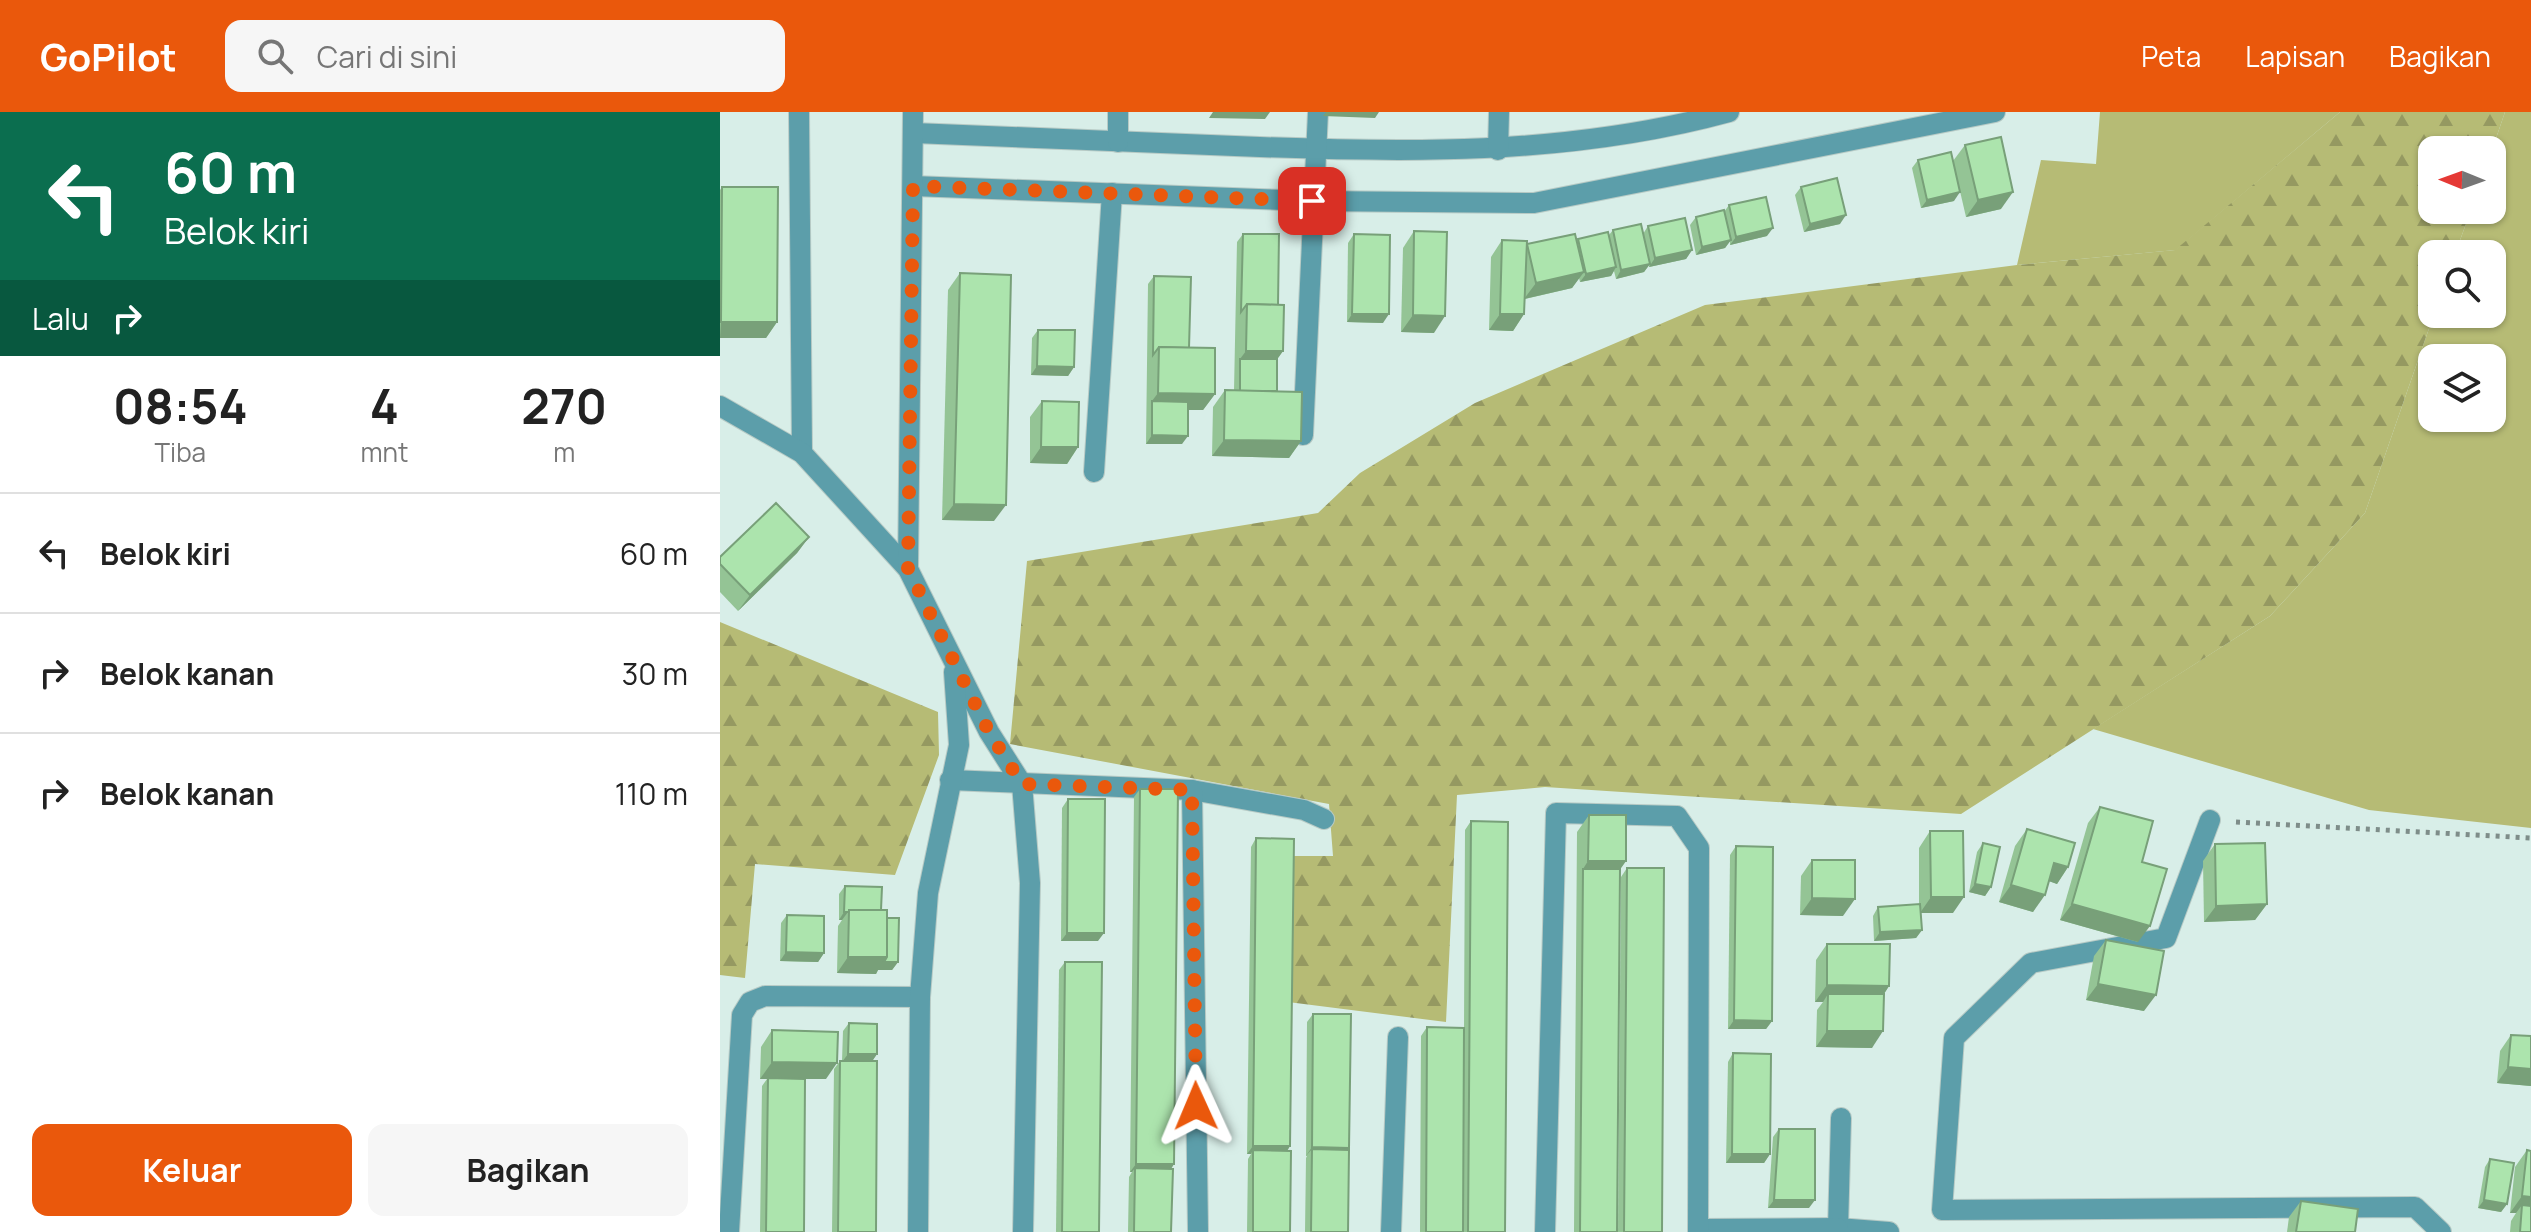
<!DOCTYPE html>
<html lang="id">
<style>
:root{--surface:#fff;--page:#f6f6f6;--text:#222;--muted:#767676;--line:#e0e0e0;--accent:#ea580c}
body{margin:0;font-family:Manrope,sans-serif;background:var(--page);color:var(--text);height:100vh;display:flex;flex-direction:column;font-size:30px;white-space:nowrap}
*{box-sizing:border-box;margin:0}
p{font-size:26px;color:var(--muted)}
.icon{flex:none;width:44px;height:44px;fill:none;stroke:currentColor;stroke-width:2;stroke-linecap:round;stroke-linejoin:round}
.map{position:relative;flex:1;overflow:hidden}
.drawer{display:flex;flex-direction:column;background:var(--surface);width:720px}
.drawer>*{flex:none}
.banner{background:#0b6e4f;color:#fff;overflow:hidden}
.needle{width:52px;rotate:271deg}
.fabs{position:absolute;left:1698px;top:24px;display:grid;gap:16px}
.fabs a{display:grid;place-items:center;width:88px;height:88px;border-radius:16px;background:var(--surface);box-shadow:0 2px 6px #0004;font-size:40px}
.pin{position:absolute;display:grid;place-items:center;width:68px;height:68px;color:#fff;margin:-34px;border-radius:16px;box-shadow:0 4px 12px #0006}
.me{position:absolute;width:88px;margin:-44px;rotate:359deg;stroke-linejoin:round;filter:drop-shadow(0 0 6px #0008)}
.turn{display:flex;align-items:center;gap:28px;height:168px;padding:0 32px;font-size:36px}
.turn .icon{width:104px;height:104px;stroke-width:2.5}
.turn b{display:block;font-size:56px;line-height:68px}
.then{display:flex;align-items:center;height:76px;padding:0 32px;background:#0003;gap:16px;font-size:30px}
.eta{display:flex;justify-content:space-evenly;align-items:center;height:136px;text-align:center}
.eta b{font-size:48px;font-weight:700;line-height:56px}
.button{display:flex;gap:16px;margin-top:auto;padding:16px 32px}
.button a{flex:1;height:92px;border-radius:16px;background:var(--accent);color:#fff;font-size:32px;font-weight:700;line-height:92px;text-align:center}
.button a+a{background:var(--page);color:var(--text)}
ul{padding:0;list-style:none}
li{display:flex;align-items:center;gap:24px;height:120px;padding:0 32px;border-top:2px solid var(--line)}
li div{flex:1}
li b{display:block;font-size:30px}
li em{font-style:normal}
header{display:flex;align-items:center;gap:48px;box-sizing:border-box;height:112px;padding:0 40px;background:var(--accent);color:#fff}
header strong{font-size:38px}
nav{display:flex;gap:44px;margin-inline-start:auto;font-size:28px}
.search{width:560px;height:72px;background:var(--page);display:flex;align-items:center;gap:20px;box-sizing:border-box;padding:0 28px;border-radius:16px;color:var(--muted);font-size:30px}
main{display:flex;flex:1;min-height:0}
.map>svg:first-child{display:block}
.grass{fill:#b6bb75;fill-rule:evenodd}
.forest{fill:url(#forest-firs)}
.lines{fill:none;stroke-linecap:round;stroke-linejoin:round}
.minor-casing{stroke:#b7cac5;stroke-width:22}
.path{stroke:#7e8d89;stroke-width:5;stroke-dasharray:4 6;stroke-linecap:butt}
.minor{stroke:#5c9eaa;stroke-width:20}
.wall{fill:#94c495}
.shaded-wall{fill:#78a079}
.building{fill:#ace4ad;stroke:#78a079;stroke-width:2}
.route{stroke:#ea580c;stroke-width:14;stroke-dasharray:0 25.2}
</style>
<header>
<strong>GoPilot</strong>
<div class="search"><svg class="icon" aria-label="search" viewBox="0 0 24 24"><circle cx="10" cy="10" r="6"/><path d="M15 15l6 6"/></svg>Cari di sini</div>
<nav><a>Peta</a><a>Lapisan</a><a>Bagikan</a></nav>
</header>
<main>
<section class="drawer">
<div class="banner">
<div class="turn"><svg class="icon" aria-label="left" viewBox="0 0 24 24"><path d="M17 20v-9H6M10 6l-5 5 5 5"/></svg><div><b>60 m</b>Belok kiri</div></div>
<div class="then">Lalu<svg class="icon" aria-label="right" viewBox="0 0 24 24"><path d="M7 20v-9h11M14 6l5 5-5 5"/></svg></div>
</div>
<div class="eta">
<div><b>08:54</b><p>Tiba</p></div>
<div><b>4</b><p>mnt</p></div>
<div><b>270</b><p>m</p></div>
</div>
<ul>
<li><svg class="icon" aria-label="left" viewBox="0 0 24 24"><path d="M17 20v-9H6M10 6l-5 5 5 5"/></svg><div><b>Belok kiri</b></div><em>60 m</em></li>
<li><svg class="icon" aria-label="right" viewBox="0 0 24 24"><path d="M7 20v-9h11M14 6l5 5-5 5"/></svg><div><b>Belok kanan</b></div><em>30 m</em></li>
<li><svg class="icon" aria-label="right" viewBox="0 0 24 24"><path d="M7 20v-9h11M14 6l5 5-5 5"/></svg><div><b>Belok kanan</b></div><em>110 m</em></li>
</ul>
<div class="button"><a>Keluar</a><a>Bagikan</a></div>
</section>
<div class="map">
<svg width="1811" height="1120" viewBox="0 0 1811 1120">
<defs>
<pattern id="forest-firs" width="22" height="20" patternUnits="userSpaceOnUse" patternTransform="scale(2)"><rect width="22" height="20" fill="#b6bb75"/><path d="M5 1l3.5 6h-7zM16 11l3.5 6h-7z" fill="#959961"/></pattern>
</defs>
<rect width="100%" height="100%" fill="#d8eee8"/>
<g class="grass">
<polygon points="1380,0 1620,0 1456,138 1297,153 1321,48 1376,52"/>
<path d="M1785,0h26v716l-162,-18 -276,-81 177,-113 95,-103 69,-199h58v-60h-37l16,-44h21v-60zM1712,246h60v60h-60z"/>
</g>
<g class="forest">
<polygon points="1620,0 1785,0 1772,38 1712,38 1712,98 1751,98 1735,142 1712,142 1714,202 1645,401 1550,504 1241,702 825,675 737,683 726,910 568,890 572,744 613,744 609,692 290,632 307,449 598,401 640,361 755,291 985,193 1297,153 1455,138"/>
<polygon points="0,510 218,600 219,643 175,763 35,752 25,866 0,863"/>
</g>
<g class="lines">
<g class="minor-casing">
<g id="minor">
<polyline points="79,0 82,341"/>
<path d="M194,21c107,4 214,9 321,13 166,7 333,10 494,-34"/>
<polyline points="398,30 398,0"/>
<polyline points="778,38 779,0"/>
<polyline points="193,74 592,89 814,91 1275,0"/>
<polyline points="0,294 82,341 188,457 269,620 302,672 310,771 303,1120"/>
<polyline points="583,323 598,0"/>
<polyline points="374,360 392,81"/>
<polyline points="188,457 193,0"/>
<polyline points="230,668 472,678 584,698 604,707"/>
<polyline points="472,678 478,1120"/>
<polyline points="1490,708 1446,826 1311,851 1234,926 1222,1098 1695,1095 1721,1120"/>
<polyline points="1121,1006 1118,1116 1169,1120"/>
<polyline points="978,1117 1118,1116 1118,1120"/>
<polyline points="9,1120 22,903 30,890 45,884 200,885"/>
<polyline points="198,1120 200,885 208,781 239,633 234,560"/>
<polyline points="671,1120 678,925"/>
<polyline points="825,1120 836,701 957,704 979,736 978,1120"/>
</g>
</g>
<polyline class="path" points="1516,710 1811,726"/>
<use href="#minor" class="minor"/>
</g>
<g class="wall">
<polygon points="1245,33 1281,97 1246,105 1233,49"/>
<polygon points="1198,48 1234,89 1201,96 1192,56"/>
<polygon points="2,75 57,210 46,226 0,226 0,78"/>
<polygon points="1081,75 1120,112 1084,120 1075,83"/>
<polygon points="1009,93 1047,124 1010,133 1010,129 1005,136 976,143 970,113 976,105 1004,100"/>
<polygon points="928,114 972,138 966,147 929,155 929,153 924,160 896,167 894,159 891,164 860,170 859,166 852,176 805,187 804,202 793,219 769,218 771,145 782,128 807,133 857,128 858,127 889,123 893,118 923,122"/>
<polygon points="694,119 714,221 681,220 683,136"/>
<polygon points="523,122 558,193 563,239 557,247 557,279 581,329 569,346 492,344 493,295 505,278 514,279 517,130"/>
<polygon points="634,122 663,211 627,210 628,131"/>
<polygon points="240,161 274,409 222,408 228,178"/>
<polygon points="434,164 469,236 495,282 483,298 468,298 462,332 426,332 428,172"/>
<polygon points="318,218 354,255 348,264 311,263 312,226"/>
<polygon points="322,289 358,335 347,352 310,351 310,305"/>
<polygon points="89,425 77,441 18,499 0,480 0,445"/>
<polygon points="420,677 454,1052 451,1057 451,1120 408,1120 409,1065 412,1060 410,1060 414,685"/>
<polygon points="348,687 378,829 341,829 342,696"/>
<polygon points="1380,695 1422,750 1418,830 1340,808 1368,711"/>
<polygon points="869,703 906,749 900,757 897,1120 854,1120 857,720"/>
<polygon points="751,709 785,1120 700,1120 701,924 707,915 744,916 745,718"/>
<polygon points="1307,717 1348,755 1337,772 1329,769 1313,800 1279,790 1295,734"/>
<polygon points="1210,719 1233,801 1201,801 1202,818 1196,826 1154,829 1153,804 1158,795 1199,792 1199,736"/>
<polygon points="536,726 570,1034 567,1039 570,1120 527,1120 528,1047 531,1042 527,1042 531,735"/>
<polygon points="1263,731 1271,775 1265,784 1249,780 1257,740"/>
<polygon points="1495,732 1547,792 1535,808 1484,810 1483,749"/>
<polygon points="1016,734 1052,909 1046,917 1008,917 1010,743"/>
<polygon points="1092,748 1123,804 1080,803 1081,764"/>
<polygon points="907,756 942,1120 898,1120 901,765"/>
<polygon points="125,774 161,798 167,806 178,850 172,858 158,858 156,862 117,861 118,814 122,808 119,808 119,782"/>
<polygon points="67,803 104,841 98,850 60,849 61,811"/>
<polygon points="1386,828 1424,899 1366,888 1374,844"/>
<polygon points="1107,832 1169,874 1164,882 1152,936 1096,935 1097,898 1103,890 1095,890 1096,848"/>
<polygon points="345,850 379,1120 336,1120 339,858"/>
<polygon points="593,902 629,1036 628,1038 628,1120 585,1120 586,1046 587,1044 586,1044 587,910"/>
<polygon points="129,911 157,942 152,949 156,1120 112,1120 114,957 120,949 122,949 123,919"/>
<polygon points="52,918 106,967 85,967 84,1120 40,1120 42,974 47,967 40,967 41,935"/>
<polygon points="1791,923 1811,924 1811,974 1777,971 1780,939"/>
<polygon points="1013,941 1050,1042 1044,1051 1006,1051 1008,950"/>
<polygon points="1059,1017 1089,1096 1048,1096 1053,1025"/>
<polygon points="1807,1038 1811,1120 1790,1120 1791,1109 1796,1101 1790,1101 1795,1055"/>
<polygon points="1770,1047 1787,1092 1781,1100 1758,1096 1765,1055"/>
<polygon points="1581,1089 1635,1120 1567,1120 1569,1105"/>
</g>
<g class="shaded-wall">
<polygon points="493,0 550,0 545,7 489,6"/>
<polygon points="606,0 659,0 655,6 603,4"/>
<polygon points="1240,80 1234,89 1201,96 1207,88"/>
<polygon points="1293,80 1281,97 1246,105 1258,88"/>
<polygon points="1126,103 1120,112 1084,120 1090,112"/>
<polygon points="1053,116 1047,124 1010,133 1016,125"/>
<polygon points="1011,128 1005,136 976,143 982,135"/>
<polygon points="972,138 966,147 929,155 935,146"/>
<polygon points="930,152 924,160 896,167 901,158"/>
<polygon points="896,155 891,164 860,170 866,162"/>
<polygon points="864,160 852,176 804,187 816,171"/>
<polygon points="632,202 669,202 663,211 627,210"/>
<polygon points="780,202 804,202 793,219 769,218"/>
<polygon points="693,203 725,204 714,221 681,220"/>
<polygon points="1,210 57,210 46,226 0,226"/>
<polygon points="526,239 563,239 551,256 520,247"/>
<polygon points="317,254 354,255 348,264 311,263"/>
<polygon points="438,281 495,282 483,298 432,298 432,289"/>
<polygon points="432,323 468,324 462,332 426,332"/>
<polygon points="504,328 581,329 569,346 492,344"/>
<polygon points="321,335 358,335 347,352 310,351"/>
<polygon points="234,392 286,393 274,409 222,408"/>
<polygon points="89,425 77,441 18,499 30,483"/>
<polygon points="868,749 906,749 894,766 863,757"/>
<polygon points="1334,751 1348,755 1337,772 1323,767"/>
<polygon points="1255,772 1271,775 1265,784 1249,780"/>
<polygon points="1291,773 1325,783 1313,800 1279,790"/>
<polygon points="1211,785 1244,785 1233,801 1200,801"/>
<polygon points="1092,786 1135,787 1123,804 1080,803"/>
<polygon points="1352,792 1430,814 1418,830 1340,808"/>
<polygon points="1547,792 1535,808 1484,810 1496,794"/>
<polygon points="124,800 128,800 122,808 119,808"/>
<polygon points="1202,818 1196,826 1154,829 1160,820"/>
<polygon points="347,821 384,821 378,829 341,829"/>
<polygon points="66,840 104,841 98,850 60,849"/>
<polygon points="128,845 167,845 178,850 172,858 158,858 156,862 117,861"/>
<polygon points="1378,872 1436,883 1424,899 1366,888"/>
<polygon points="1107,873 1169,874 1158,891 1108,882 1103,890 1095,890"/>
<polygon points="1014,908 1052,909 1046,917 1008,917"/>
<polygon points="1107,919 1163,919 1152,936 1096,935"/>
<polygon points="128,942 157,942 151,951 122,950"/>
<polygon points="52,950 117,951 106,967 40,967"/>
<polygon points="1788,955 1811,957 1811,974 1777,971"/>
<polygon points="533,1034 570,1034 565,1042 533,1038 531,1042 527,1042"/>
<polygon points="592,1035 629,1036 623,1045 592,1037 586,1044"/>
<polygon points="1012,1042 1050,1042 1044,1051 1006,1051"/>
<polygon points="416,1052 454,1052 448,1061 415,1056 412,1060 410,1060"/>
<polygon points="1802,1084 1811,1085 1811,1103 1802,1093 1796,1101 1790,1101"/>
<polygon points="1054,1088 1095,1088 1089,1096 1048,1096"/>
<polygon points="1764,1088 1787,1092 1781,1100 1758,1096"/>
</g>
<g class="building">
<polygon points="1281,25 1293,80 1258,88 1245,33"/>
<polygon points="1231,40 1240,80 1207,88 1198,48"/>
<polygon points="1117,66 1126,103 1090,112 1081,75"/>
<polygon points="2,75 58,75 57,210 1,210"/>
<polygon points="1046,85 1053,116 1016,125 1009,93"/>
<polygon points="1004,98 1011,128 982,135 976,105"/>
<polygon points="965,106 972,138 935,146 928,114"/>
<polygon points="921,112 930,152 901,158 893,118"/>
<polygon points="694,119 727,120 725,204 693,203"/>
<polygon points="888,120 896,155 866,162 858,127"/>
<polygon points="523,122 559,122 558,193 527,192 521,200"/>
<polygon points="634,122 670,123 669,202 632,202"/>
<polygon points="855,122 864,160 816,171 807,132"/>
<polygon points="782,128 807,129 804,202 780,202"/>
<polygon points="240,161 291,163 286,393 234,392"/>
<polygon points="434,164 471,165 469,236 439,235 433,243"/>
<polygon points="527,192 564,193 563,239 526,239"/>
<polygon points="318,218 355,218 354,255 317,254"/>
<polygon points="439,235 495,236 495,282 438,281"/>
<rect x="520" y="247" width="37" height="32"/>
<polygon points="505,278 582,280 581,329 504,328"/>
<polygon points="322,289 359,290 358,335 321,335"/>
<polygon points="432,289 468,290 468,324 432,323"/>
<polygon points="56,391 89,425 30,483 0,452 0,445"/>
<polygon points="420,677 458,677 454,1052 416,1052"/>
<polygon points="348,687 385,687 384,821 347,821"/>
<polygon points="1380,695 1433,709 1422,750 1447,757 1430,814 1352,792"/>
<polygon points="869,703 906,703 906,749 868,749"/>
<polygon points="751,709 788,710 785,1120 748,1120"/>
<polygon points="1307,717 1355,731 1348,755 1334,751 1325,783 1291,773"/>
<polygon points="1210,719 1243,719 1244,785 1211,785"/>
<polygon points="536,726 574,727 570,1034 533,1034"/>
<polygon points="1263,731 1280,735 1271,775 1255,772"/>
<polygon points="1545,731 1547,792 1496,794 1495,732"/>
<polygon points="1016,734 1053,735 1052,909 1014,908"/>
<polygon points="1092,748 1135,748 1135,787 1092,786"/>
<polygon points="907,756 944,756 942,1120 904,1120"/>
<polygon points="863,757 900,757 897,1120 860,1120"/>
<polygon points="125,774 162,775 161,798 129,798 129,800 124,800"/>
<polygon points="1200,792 1202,818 1160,820 1158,795"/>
<polygon points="129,798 167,798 167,845 128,845"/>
<polygon points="67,803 104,804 104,841 66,840"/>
<polygon points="167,806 179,806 178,850 164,850 167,845"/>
<polygon points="1386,828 1444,839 1436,883 1378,872"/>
<polygon points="1107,832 1170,832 1169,874 1107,873"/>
<polygon points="345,850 382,850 379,1120 342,1120"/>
<polygon points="1108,882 1164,882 1163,919 1107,919"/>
<polygon points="593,902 631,902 629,1036 592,1035"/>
<polygon points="129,911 157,912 157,942 128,942"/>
<polygon points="707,915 744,916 743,1120 706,1120"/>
<polygon points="52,918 118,920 117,951 52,950"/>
<polygon points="1791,923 1811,924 1811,957 1788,955"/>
<polygon points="1013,941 1051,942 1050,1042 1012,1042"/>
<polygon points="120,949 157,949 156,1120 118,1120"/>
<polygon points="48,966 85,967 84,1120 46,1120"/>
<polygon points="1059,1017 1095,1017 1095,1088 1054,1088"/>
<polygon points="592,1037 629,1038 628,1120 591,1120"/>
<polygon points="533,1038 571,1039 570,1120 533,1120"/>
<polygon points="1807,1038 1811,1039 1811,1085 1802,1084"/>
<polygon points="1770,1047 1794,1051 1787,1092 1764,1088"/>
<polygon points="415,1056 453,1057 451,1120 414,1120"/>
<polygon points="1581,1089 1638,1097 1635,1120 1576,1120"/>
<polygon points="1802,1093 1811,1094 1811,1120 1800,1120"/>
</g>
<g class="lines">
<polyline class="route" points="476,994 472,678 302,672 269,620 188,457 193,74 592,89"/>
</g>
</svg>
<div class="fabs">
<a><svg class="needle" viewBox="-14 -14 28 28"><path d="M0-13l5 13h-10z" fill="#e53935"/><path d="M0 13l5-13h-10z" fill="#767676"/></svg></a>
<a><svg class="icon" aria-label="search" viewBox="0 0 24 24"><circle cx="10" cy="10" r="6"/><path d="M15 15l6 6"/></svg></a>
<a><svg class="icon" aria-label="layers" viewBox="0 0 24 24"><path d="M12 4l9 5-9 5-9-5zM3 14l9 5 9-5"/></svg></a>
</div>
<div class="pin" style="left:592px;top:89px;background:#d93025"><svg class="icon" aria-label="arrive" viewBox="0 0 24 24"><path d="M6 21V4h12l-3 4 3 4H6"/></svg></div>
<svg class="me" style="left:476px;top:994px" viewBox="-20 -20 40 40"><path d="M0-17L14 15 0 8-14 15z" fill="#ea580c" stroke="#fff" stroke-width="4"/></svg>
</div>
</main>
